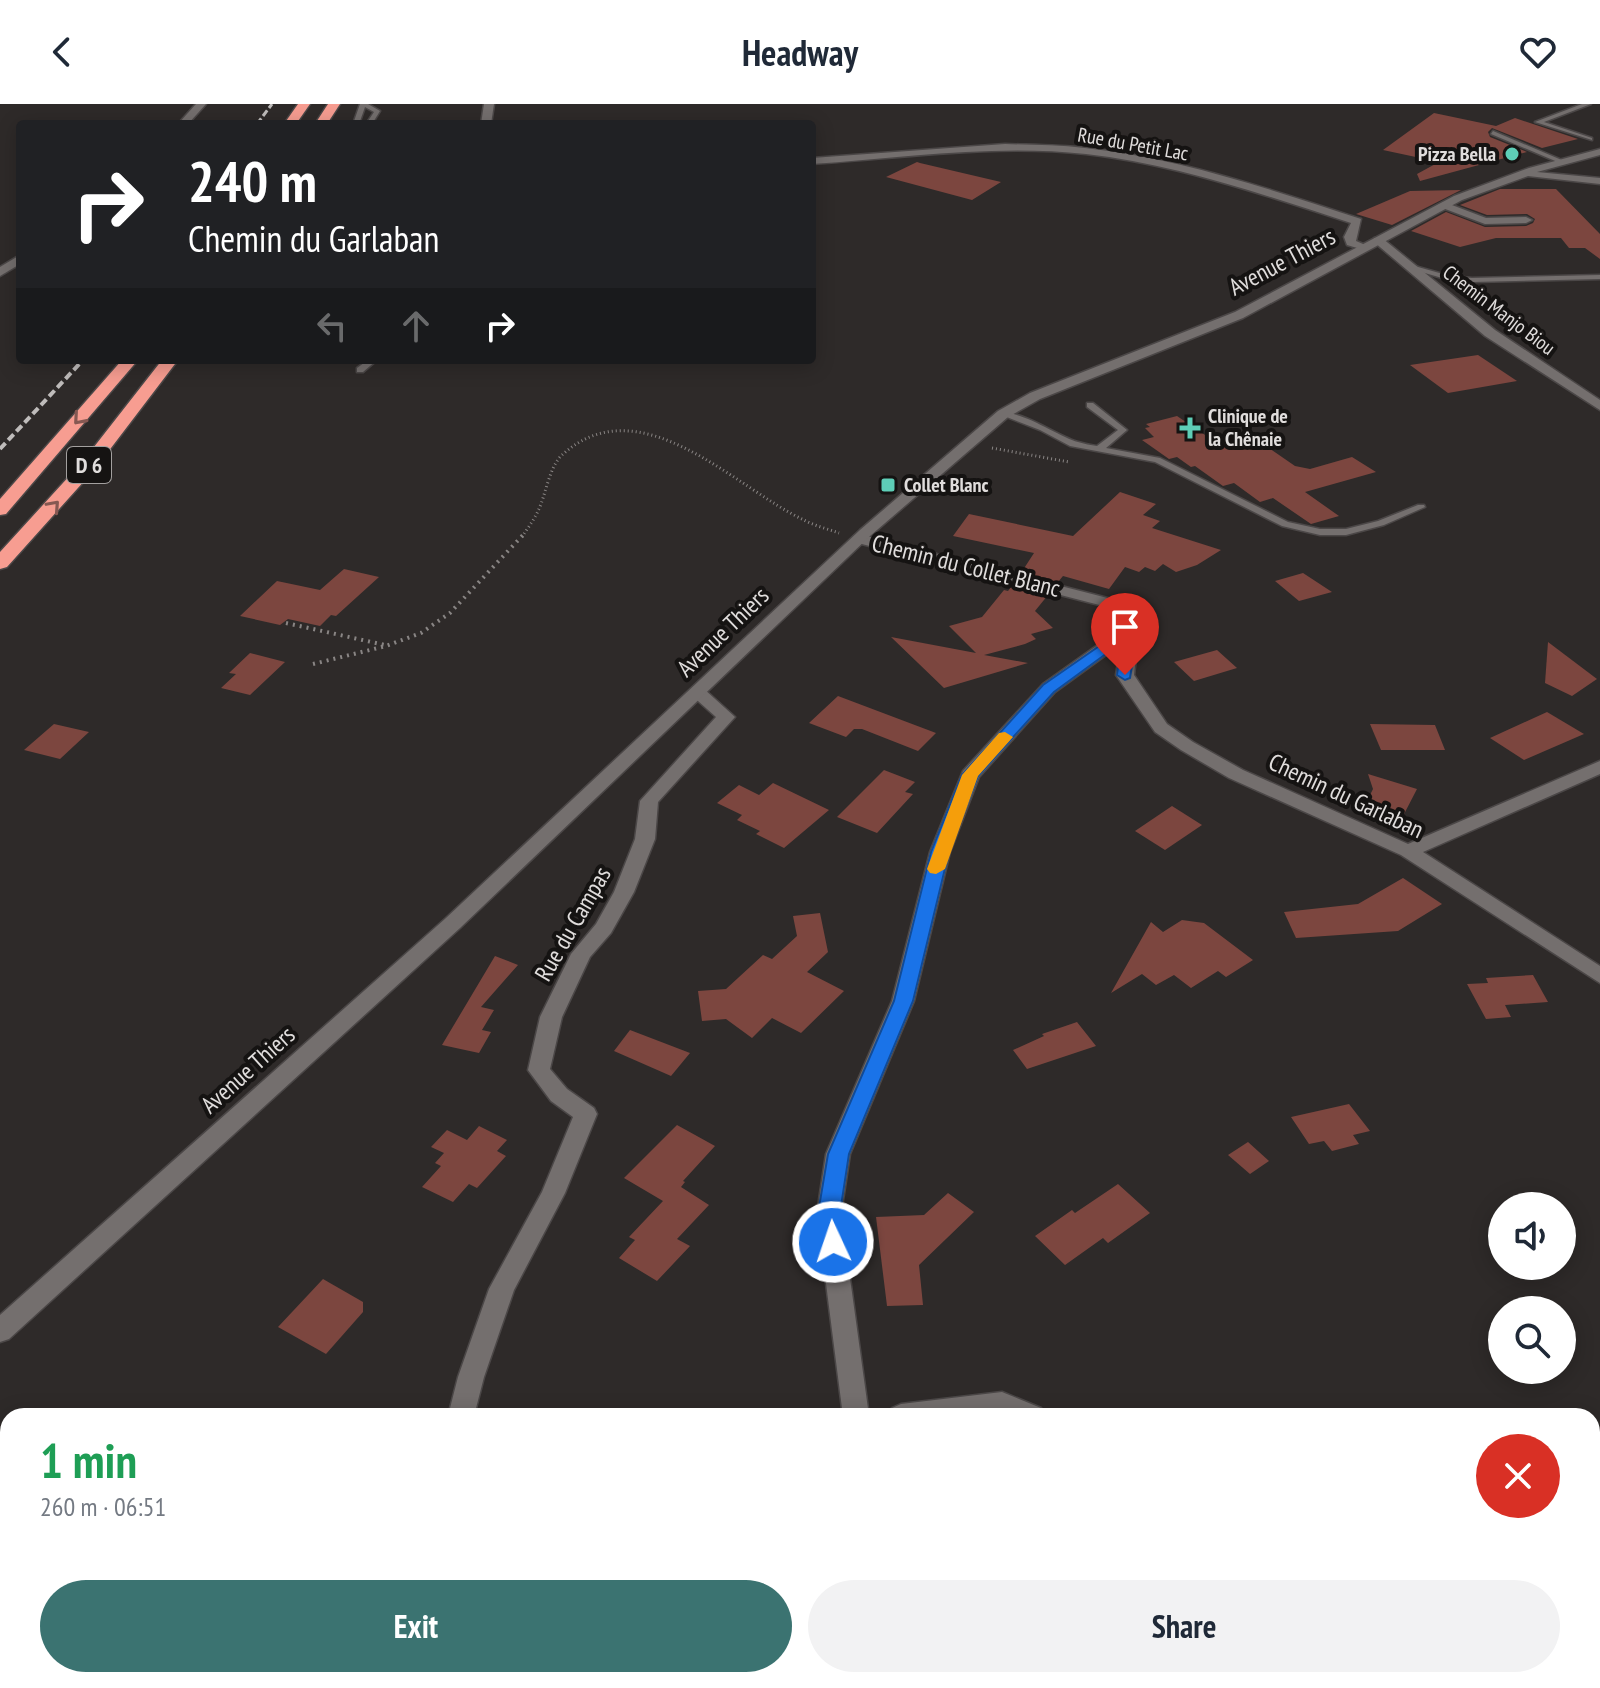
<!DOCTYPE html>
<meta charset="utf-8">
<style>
:root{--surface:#fff;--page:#f2f2f3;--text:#1f2937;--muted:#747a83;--accent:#3b7371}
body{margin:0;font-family:"PT Sans Narrow",sans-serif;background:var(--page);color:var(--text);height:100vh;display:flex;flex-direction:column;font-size:30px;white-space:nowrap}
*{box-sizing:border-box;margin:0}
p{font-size:26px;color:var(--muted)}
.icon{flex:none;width:44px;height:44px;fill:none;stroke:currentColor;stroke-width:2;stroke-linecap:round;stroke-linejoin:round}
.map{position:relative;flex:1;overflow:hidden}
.details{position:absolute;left:0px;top:1304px;width:1600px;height:280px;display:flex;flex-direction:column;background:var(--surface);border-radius:24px 24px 0 0;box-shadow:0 4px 20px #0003}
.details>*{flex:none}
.hud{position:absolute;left:16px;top:16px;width:800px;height:244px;border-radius:8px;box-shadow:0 4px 20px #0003;background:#202124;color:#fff;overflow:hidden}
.fabs{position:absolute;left:1488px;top:1088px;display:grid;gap:16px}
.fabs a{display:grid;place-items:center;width:88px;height:88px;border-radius:50%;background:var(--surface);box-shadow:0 4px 20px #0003;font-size:40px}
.pin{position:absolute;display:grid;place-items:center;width:68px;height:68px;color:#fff;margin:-82px -34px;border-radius:50% 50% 50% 0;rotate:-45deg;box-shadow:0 0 8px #0007}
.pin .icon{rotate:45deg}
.me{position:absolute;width:88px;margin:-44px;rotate:357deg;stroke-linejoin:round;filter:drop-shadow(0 0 6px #0008)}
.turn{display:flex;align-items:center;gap:28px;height:168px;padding:0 40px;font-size:36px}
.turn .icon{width:104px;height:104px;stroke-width:2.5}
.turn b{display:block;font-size:56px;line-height:68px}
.lanes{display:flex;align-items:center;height:76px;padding:0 40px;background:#0003;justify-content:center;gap:40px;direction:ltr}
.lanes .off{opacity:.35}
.round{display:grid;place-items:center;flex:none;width:84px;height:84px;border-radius:42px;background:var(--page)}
.head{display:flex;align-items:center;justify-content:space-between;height:136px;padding:0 40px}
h1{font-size:48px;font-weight:800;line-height:60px;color:#1e9e55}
.cta{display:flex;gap:16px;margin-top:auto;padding:16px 40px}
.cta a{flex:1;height:92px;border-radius:48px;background:var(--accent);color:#fff;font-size:32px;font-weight:800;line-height:92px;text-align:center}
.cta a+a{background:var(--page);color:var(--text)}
header{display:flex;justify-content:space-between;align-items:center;height:104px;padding:0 40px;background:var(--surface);font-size:36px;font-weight:800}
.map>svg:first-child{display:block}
.building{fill:#7c463f}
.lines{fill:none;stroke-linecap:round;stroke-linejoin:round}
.lane-casing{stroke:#4b4747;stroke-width:3}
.street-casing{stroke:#4b4747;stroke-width:3}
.secondary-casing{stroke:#4b4747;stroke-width:3}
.highway-casing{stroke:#4b4747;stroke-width:3}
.path-far1{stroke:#898584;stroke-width:3;stroke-dasharray:1 3;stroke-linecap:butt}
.path{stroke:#898584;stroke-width:4;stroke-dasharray:2 5;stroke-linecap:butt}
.lane{fill:#746f6e;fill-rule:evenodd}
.street{fill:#746f6e;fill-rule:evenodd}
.secondary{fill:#746f6e;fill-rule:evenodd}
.highway{fill:#f79d91;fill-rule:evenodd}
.rail-far1{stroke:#bfbcbb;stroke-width:3;stroke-dasharray:7 3;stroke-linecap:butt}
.rail{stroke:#bfbcbb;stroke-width:4;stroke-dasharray:8 4;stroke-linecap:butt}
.oneway{stroke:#865852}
.route{fill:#1a73e8;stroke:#114b97;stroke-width:2}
.slow{fill:#f59e0b}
.poi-dot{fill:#5eceb7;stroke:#151312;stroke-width:3}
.labels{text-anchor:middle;stroke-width:8;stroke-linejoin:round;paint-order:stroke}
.far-street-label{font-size:20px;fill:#e0dddc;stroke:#151312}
.far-poi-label{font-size:20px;font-weight:bold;fill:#e0dddc;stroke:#151312;text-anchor:start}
.shield{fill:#151312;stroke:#a3a09f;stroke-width:2}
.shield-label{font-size:22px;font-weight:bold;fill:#e0dddc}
.street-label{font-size:24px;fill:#e0dddc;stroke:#151312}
</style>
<header><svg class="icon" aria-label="back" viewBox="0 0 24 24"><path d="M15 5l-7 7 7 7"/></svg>Headway<svg class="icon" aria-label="heart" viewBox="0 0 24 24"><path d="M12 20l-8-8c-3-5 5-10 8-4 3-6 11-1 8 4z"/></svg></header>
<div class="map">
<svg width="1600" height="1584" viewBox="0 0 1600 1584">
<rect width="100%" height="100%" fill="#2e2a29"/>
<g class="building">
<polygon points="1434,9 1496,22 1515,14 1578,35 1542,44 1492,24 1488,28 1490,33 1527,48 1420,77 1417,70 1439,58 1383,46"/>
<polygon points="917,58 920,59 1001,78 972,96 886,73"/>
<polygon points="1500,85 1556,85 1600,130 1600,155 1585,144 1569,144 1561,134 1496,134 1460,143 1411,127 1446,108 1485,123 1526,122 1533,119 1535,115 1527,110 1487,111 1460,101"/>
<polygon points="1461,86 1392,121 1356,110 1410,87"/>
<polygon points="1478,251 1517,277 1448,289 1410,261"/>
<polygon points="1177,312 1214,337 1246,328 1295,362 1310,365 1352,353 1376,368 1305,388 1339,412 1311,420 1273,394 1260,398 1234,379 1223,382 1195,362 1191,363 1177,353 1169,355 1142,336 1154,333 1145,324 1150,323 1146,320"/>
<polygon points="1120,388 1156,400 1143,411 1160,417 1152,424 1221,446 1197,461 1176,468 1163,460 1155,467 1145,463 1139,468 1125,463 1109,485 1063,472 1058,478 1021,469 1034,449 953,432 969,410 1073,432"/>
<polygon points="344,465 379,473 336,512 331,511 320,522 288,515 280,521 240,512 277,477 320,486"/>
<polygon points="1303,469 1332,488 1299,497 1275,477"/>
<polygon points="1012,482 1048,491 1035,507 1053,524 1031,530 1036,535 1025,540 984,551 1028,559 944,584 891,533 976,549 949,522 982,513 1004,486 1008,487"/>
<polygon points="1548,538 1597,575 1572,592 1545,579"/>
<polygon points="1217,546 1237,564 1194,577 1174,558"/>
<polygon points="250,549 285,558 250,591 221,584 236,570 229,569"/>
<polygon points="838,592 936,629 918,647 862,625 854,625 846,633 809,619"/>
<polygon points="1547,608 1584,630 1524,656 1490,634"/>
<polygon points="54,620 89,628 60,655 24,646"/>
<polygon points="1370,620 1435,621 1445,646 1381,646"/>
<polygon points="884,666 915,678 905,688 913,690 877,729 837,713"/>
<polygon points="1368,670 1417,685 1402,714 1374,705 1378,698 1368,695 1373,685"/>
<polygon points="773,679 829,706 784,744 756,730 760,727 737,716 742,711 717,699 739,681 759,691"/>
<polygon points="1172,702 1202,721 1165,746 1135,727"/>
<polygon points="1403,774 1442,800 1398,827 1296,834 1284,808 1358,800"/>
<polygon points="820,809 828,848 807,868 844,887 801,929 772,914 752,934 726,915 702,917 698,887 726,885 763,851 772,855 797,832 793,812"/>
<polygon points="1182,816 1204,819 1253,856 1226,873 1218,867 1191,884 1174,871 1156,881 1142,870 1111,889 1151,818 1163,828"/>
<polygon points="495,852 518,861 481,903 494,906 482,926 491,928 479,949 442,941"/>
<polygon points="1533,871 1548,898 1505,901 1511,913 1486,915 1467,880 1488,879 1486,874"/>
<polygon points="1077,918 1096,942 1027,965 1013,946 1044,932 1042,930"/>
<polygon points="630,926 690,949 671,972 614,947"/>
<polygon points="1349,1000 1370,1027 1353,1031 1359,1040 1332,1047 1324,1037 1309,1040 1291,1013"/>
<polygon points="677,1021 715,1042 683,1077 685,1078 681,1083 709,1101 677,1135 690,1142 657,1177 619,1154 635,1136 629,1133 663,1097 624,1074"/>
<polygon points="479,1022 507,1036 497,1047 506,1052 477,1084 469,1080 453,1098 422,1083 441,1062 435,1059 444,1049 431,1043 447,1026 467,1036"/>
<polygon points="1248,1038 1269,1057 1250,1070 1228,1051"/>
<polygon points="1118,1080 1150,1109 1108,1139 1103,1134 1065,1161 1035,1132 1072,1106 1075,1109"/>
<polygon points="948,1089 974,1108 919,1161 923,1201 887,1202 876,1113 924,1111"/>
<polygon points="323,1175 363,1198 363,1208 326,1250 278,1223"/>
</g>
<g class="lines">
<g class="lane-casing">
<g id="lane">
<polygon points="360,0 368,0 380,7 372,20 366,20 374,8 365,3 359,20 353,20"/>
<polygon points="1582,0 1591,0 1544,18 1592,34 1592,36 1535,18"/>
<polygon points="1493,27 1564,57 1565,58 1560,59 1491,30"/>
<polygon points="1411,161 1450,172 1472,174 1600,171 1600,175 1472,178 1449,176 1411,165"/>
<polygon points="368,256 377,256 363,268 357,268 357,264"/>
<path d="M1087,299h6l34,27 -21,18 54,10 128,64 32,7h26l32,-8 40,-16h6l1,2 -41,18 -38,10h-26l-38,-9 -127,-64 -85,-16 -30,-16 -41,-16c18,-7 60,23 79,28 6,2 13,3 19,4l21,-16 -31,-23z"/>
</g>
</g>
<g class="street-casing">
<g id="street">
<polygon points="196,0 206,0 188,20 178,20"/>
<polygon points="484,0 494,0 491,20 481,20"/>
<path d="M1005,40c27,1 54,1 80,4 94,10 187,42 276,71l-5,22 14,6 -6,3 -17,-5 -3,-8 7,-14c-86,-28 -176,-59 -265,-69 -91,-10 -184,4 -274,10v-6z"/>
<polygon points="1444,98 1486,114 1526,113 1532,116 1526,119 1485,120 1440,103 1438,101"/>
<polygon points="1374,134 1382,134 1495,226 1600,296 1600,306 1485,232 1374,138"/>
<polygon points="20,151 20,160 0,172 0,163"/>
<path d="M859,430l268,69c18,24 10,43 7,72l33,49 26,18 50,28 165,74 192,-83v13l-177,78 177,114v17l-199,-128 -172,-77 -48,-28 -26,-18 -39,-57 5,-31 -66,48 -76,85 -29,75 -36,149 -64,153 -9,59 28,203h-26l-26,-203 9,-59 66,-153 38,-149 33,-81 80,-87 80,-57 -1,-9 -7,-9 -261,-67v-6z"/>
<polygon points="698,584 704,585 735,613 658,698 655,735 634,788 611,829 590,853 562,913 550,965 567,985 594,1004 597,1010 565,1089 514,1186 484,1273 474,1312 448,1312 458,1273 489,1185 542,1088 573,1013 551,997 528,966 540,913 571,850 596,820 614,788 635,735 640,697 716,613 689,589"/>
<polygon points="1002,1288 1041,1304 1045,1312 888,1312 892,1304 901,1300"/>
<polygon points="889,1576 919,1576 921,1584 891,1584"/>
</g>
</g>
<g class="secondary-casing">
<polygon id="secondary" points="1600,45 1600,51 1537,68 1600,74 1600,80 1528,72 1462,96 1243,214 1040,295 1008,313 870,432 460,824 9,1235 0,1238 0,1211 446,814 860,426 998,307 1030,289 1235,208 1454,92 1529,64"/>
</g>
<g class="highway-casing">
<g id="highway">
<polygon points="298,0 310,0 296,20 284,20"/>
<polygon points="328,0 340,0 327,20 315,20"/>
<polygon points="122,256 138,256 6,410 0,411 0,395"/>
<polygon points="162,256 178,256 95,365 7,463 0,465 0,448 83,357"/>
</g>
</g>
<g class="path-far1">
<polyline points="992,344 1069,358"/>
<path d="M522,433c5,-8 12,-17 16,-26 8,-16 11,-44 24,-56 78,-71 173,33 242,65 11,6 24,9 35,13"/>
</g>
<g class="path">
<polyline points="286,519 385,541"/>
<polyline points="313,560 386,542 421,529 450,509 523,431"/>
</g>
<use href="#lane" class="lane"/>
<use href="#street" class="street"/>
<use href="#secondary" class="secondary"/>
<use href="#highway" class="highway"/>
<polyline class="rail-far1" points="257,20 272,0"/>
<polyline class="rail" points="0,345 83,256"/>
</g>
<defs><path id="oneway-chevron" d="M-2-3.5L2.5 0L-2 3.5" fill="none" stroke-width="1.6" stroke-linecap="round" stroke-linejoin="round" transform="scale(2)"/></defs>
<g class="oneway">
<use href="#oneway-chevron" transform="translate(79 315) rotate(131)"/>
<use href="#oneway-chevron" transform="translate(54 402) rotate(-48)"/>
</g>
<polygon class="route" points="1131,520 1138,525 1130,574 1125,576 1117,571 1121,539 1054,588 978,672 949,748 913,897 849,1050 840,1109 844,1138 841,1145 833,1148 825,1145 818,1109 828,1050 894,897 931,748 962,671 1043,581"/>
<polygon class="slow" points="1005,628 1013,633 978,672 945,765 936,770 930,769 927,765 962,671 999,629"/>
<g class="poi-dot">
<circle cx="1512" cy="50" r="8"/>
<path d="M1186 312h8v8h8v8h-8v8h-8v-8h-8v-8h8z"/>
<rect x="880" y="373" width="16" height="16" rx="4"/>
</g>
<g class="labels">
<g class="far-street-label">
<text transform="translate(1133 40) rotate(10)" y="7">Rue du Petit Lac</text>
<text transform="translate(1499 206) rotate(37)" y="7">Chemin Manjo Biou</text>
</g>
<g class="far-poi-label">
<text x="1496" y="57" text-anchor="end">Pizza Bella</text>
<text x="1208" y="319">Clinique de<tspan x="1208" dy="23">la Chênaie</tspan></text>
<text x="904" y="388">Collet Blanc</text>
</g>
<rect class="shield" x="67" y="343" width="44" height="36" rx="6"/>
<g class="shield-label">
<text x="89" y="369">D 6</text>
</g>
<g class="street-label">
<text transform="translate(1282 158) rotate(-28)" y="8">Avenue Thiers</text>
<text transform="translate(966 462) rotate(14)" y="8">Chemin du Collet Blanc</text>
<text transform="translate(723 528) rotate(-44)" y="8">Avenue Thiers</text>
<text transform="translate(1346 692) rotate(25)" y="8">Chemin du Garlaban</text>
<text transform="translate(573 820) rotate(-60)" y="8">Rue du Campas</text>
<text transform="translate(248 966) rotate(-42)" y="8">Avenue Thiers</text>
</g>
</g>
</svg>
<div class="fabs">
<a><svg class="icon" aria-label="sound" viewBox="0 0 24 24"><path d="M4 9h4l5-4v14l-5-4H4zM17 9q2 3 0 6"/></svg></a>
<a><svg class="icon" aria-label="search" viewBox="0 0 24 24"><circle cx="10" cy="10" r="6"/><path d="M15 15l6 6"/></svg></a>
</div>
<div class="pin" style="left:1125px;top:571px;background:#d93025"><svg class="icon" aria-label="arrive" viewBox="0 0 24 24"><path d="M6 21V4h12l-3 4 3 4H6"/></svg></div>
<svg class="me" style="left:833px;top:1138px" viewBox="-20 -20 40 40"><circle r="17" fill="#1a73e8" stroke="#fff" stroke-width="3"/><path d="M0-11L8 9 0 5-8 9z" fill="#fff"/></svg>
<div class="hud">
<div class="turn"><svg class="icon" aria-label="right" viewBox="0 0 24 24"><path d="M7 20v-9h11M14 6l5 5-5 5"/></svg><div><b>240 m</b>Chemin du Garlaban</div></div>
<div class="lanes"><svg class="icon off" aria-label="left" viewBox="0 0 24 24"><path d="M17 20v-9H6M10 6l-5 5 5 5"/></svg><svg class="icon off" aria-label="ahead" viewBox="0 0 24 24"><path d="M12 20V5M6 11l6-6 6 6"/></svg><svg class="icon" aria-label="right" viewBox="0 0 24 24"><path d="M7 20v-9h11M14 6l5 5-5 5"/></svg></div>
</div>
<section class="details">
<div class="head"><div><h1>1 min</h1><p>260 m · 06:51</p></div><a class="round" style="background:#d93025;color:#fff"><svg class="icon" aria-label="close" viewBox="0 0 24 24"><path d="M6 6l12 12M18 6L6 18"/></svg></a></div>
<div class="cta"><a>Exit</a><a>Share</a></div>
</section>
</div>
